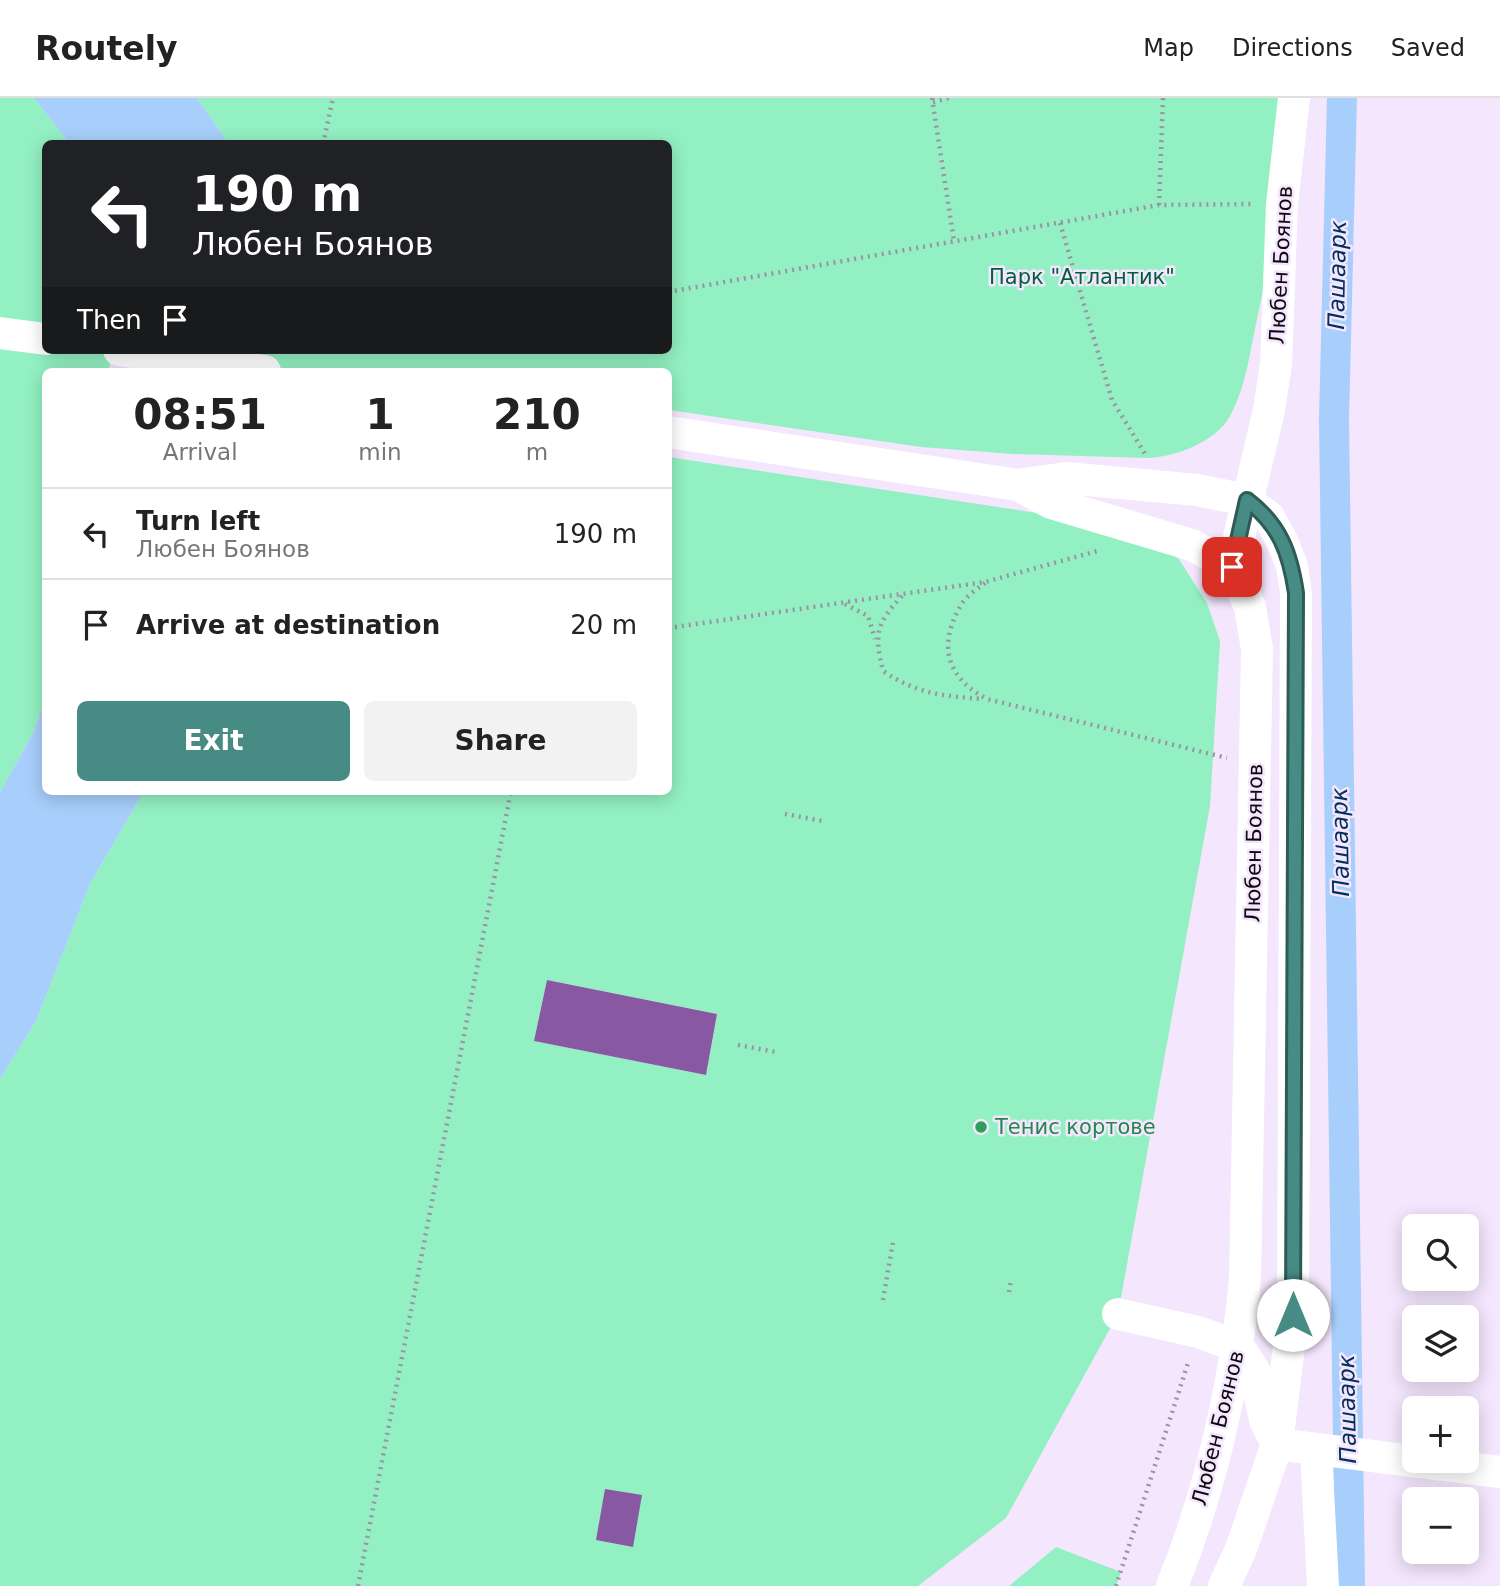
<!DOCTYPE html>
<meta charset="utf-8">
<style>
:root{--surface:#fff;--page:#f2f2f2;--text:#222;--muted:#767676;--line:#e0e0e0;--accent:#468c85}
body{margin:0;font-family:"DejaVu Sans",sans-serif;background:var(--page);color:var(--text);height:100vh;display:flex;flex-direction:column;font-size:26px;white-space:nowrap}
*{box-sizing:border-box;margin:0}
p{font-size:23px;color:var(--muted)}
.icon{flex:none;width:38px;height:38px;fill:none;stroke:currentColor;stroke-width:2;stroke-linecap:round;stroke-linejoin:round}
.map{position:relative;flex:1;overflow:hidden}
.side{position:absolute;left:42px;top:270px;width:630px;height:427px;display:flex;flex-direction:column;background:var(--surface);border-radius:10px;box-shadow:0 4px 18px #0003}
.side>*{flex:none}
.top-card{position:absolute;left:42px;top:42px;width:630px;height:214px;border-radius:10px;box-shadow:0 4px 18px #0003;background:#202124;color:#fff;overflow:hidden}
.controls{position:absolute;left:1402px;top:1116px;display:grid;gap:14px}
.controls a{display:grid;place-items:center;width:77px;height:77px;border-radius:10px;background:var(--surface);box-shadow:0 4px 18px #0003;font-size:35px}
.pin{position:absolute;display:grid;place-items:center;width:60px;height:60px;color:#fff;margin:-30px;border-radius:14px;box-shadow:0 4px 10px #0006}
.me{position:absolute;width:77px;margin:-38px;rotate:0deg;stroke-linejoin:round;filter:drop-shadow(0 0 5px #0008)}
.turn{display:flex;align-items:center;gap:24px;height:147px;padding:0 35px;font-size:32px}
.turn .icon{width:91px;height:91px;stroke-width:2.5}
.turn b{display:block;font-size:49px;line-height:60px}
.then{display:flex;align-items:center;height:66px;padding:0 35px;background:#0003;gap:14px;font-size:26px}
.eta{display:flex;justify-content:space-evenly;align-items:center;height:119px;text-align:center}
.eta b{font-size:42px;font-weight:800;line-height:49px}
.action{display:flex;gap:14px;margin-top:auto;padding:14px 35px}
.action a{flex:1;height:80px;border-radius:10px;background:var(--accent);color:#fff;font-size:28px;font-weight:800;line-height:80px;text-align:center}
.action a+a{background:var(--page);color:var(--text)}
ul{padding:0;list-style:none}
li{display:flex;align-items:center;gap:21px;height:91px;padding:0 35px;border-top:2px solid var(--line)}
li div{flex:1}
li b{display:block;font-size:26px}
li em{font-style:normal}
header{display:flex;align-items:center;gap:42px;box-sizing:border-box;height:98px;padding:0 35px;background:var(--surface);border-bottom:2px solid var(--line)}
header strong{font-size:33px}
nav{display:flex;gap:38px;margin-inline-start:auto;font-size:24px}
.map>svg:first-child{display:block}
.green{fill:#93f0c2;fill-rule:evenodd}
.water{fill:#a8cefb}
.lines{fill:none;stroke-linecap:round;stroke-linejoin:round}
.canal{stroke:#a8cefb;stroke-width:30}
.building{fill:#8858a3}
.path{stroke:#9c92a3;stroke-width:4.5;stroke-dasharray:2 5;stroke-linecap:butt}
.minor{stroke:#fff;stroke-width:32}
.route-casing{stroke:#2e5b56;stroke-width:18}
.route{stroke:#468c85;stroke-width:12}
.leisure-dot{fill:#2e9e5b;stroke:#f4e6fd;stroke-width:2.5}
.labels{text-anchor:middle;stroke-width:5;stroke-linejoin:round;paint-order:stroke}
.street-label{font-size:21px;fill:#0e0911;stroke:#f4e6fd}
.park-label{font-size:21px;fill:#035e3e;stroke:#f4e6fd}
.leisure-label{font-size:21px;fill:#27864d;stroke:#f4e6fd;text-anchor:start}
.water-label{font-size:23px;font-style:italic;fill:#012f5c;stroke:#f4e6fd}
</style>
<header>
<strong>Routely</strong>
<nav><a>Map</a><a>Directions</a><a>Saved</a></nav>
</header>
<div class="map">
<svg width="1500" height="1488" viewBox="0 0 1500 1488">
<rect width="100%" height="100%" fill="#f4e6fd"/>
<g class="green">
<polygon points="0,0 34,0 69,45 46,46 46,252 111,252 109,273 46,273 45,603 33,635 0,694"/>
<path d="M197,0h1100c-11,74 -24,147 -40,221 -7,32 -11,68 -27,97 -14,26 -55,41 -83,42l-134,-4 -92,-7 -252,-37 -1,-39h-427l1,-21h426v-206l-440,-1z"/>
<path d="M669,359l375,57 97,25 37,19 29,45 13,38 -10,165 -92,508 -112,204 -88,68h-918v-507l36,-58 54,-137 54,-93h524zM547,882l170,34 -11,61 -172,-34z"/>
<polygon points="1056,1449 1121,1474 1116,1488 1009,1488"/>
</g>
<g class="water">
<polygon points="34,0 197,0 228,45 69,45"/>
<polygon points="45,603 46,693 144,693 90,786 36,923 0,981 0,694 33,635"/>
</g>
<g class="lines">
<polyline class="canal" points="1342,0 1334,321 1350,1488"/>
</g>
<g class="building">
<polygon points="547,882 717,916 706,977 534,943"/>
<polygon points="605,1391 642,1397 633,1449 596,1442"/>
</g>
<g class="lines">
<g class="path">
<polyline points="932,0 954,143"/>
<polyline points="933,4 949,0"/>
<polyline points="323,46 333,0"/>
<polyline points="1159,107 1163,0"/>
<polyline points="1060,125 1112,302 1147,359"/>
<polyline points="668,194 1159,107 1253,106"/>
<path d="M985,485c-8,6 -19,13 -24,22 -24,41 -14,73 26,94l240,59"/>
<path d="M902,498c-26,28 -28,38 -19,75 34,23 60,25 100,28"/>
<polyline points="845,506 868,518 875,541"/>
<polyline points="668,530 985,484 1101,452"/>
<polyline points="785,716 823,723"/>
<polyline points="738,947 776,954"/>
<polyline points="1009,1194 1011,1182"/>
<polyline points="883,1202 893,1144"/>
<polyline points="358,1488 511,693"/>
<polyline points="1116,1488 1189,1262"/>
</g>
<g class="minor">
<polyline points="0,235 46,241"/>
<polyline points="119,252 265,273"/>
<polyline points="668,334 1018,387 1066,380 1197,392 1246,402 1269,419 1282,443 1292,468 1296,495 1293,1217 1277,1346 1241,1451 1224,1488"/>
<polyline points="1018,387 1051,405 1192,447 1232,469"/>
<polyline points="1118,1216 1198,1234 1239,1249 1255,1274 1265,1322 1277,1346 1500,1374"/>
<polyline points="1316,1353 1323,1488"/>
<path d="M1172,1488c40,-99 63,-202 73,-307l12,-630 -7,-42 -18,-40 37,-157 7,-46 6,-160 12,-106"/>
</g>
</g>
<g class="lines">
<g class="route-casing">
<path id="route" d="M1232,469l15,-67c33,25 43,53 49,93l-3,722"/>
</g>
<use href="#route" class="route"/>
</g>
<circle class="leisure-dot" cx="981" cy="1029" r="7"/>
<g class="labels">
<g class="street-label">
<text transform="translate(1281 167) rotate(-87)" y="7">Любен Боянов</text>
<text transform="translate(1254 745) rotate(-89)" y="7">Любен Боянов</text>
<text transform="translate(1218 1330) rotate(-76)" y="7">Любен Боянов</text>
</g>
<g class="park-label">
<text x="1082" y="186">Парк "Атлантик"</text>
</g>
<g class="leisure-label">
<text x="995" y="1036">Тенис кортове</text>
</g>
<g class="water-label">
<text transform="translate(1337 177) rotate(-89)" y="8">Пашаарк</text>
<text transform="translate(1340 744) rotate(-91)" y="8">Пашаарк</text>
<text transform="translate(1347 1311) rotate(-91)" y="8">Пашаарк</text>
</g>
</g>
</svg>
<div class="controls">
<a><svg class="icon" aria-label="search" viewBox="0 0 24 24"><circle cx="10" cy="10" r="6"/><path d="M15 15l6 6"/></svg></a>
<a><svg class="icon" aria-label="layers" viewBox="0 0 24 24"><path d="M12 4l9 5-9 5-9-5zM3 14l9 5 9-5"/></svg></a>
<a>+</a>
<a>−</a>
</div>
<div class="pin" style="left:1232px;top:469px;background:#d93025"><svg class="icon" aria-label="arrive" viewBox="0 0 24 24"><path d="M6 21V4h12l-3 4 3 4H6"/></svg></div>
<svg class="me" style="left:1293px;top:1217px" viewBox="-20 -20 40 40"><circle r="19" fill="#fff"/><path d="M0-13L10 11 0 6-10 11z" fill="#468c85"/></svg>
<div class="top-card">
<div class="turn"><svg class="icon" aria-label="left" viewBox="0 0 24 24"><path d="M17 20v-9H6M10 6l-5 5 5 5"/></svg><div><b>190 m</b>Любен Боянов</div></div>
<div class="then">Then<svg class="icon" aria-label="arrive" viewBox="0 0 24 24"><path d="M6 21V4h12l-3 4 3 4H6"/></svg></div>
</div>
<section class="side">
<div class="eta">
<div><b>08:51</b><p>Arrival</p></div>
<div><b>1</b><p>min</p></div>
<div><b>210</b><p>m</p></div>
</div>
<ul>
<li><svg class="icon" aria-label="left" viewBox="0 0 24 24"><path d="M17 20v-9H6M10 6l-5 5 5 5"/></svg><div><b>Turn left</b><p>Любен Боянов</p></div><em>190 m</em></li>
<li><svg class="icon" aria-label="arrive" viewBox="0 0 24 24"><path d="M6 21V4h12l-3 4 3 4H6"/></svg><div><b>Arrive at destination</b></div><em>20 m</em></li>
</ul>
<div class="action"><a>Exit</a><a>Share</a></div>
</section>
</div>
